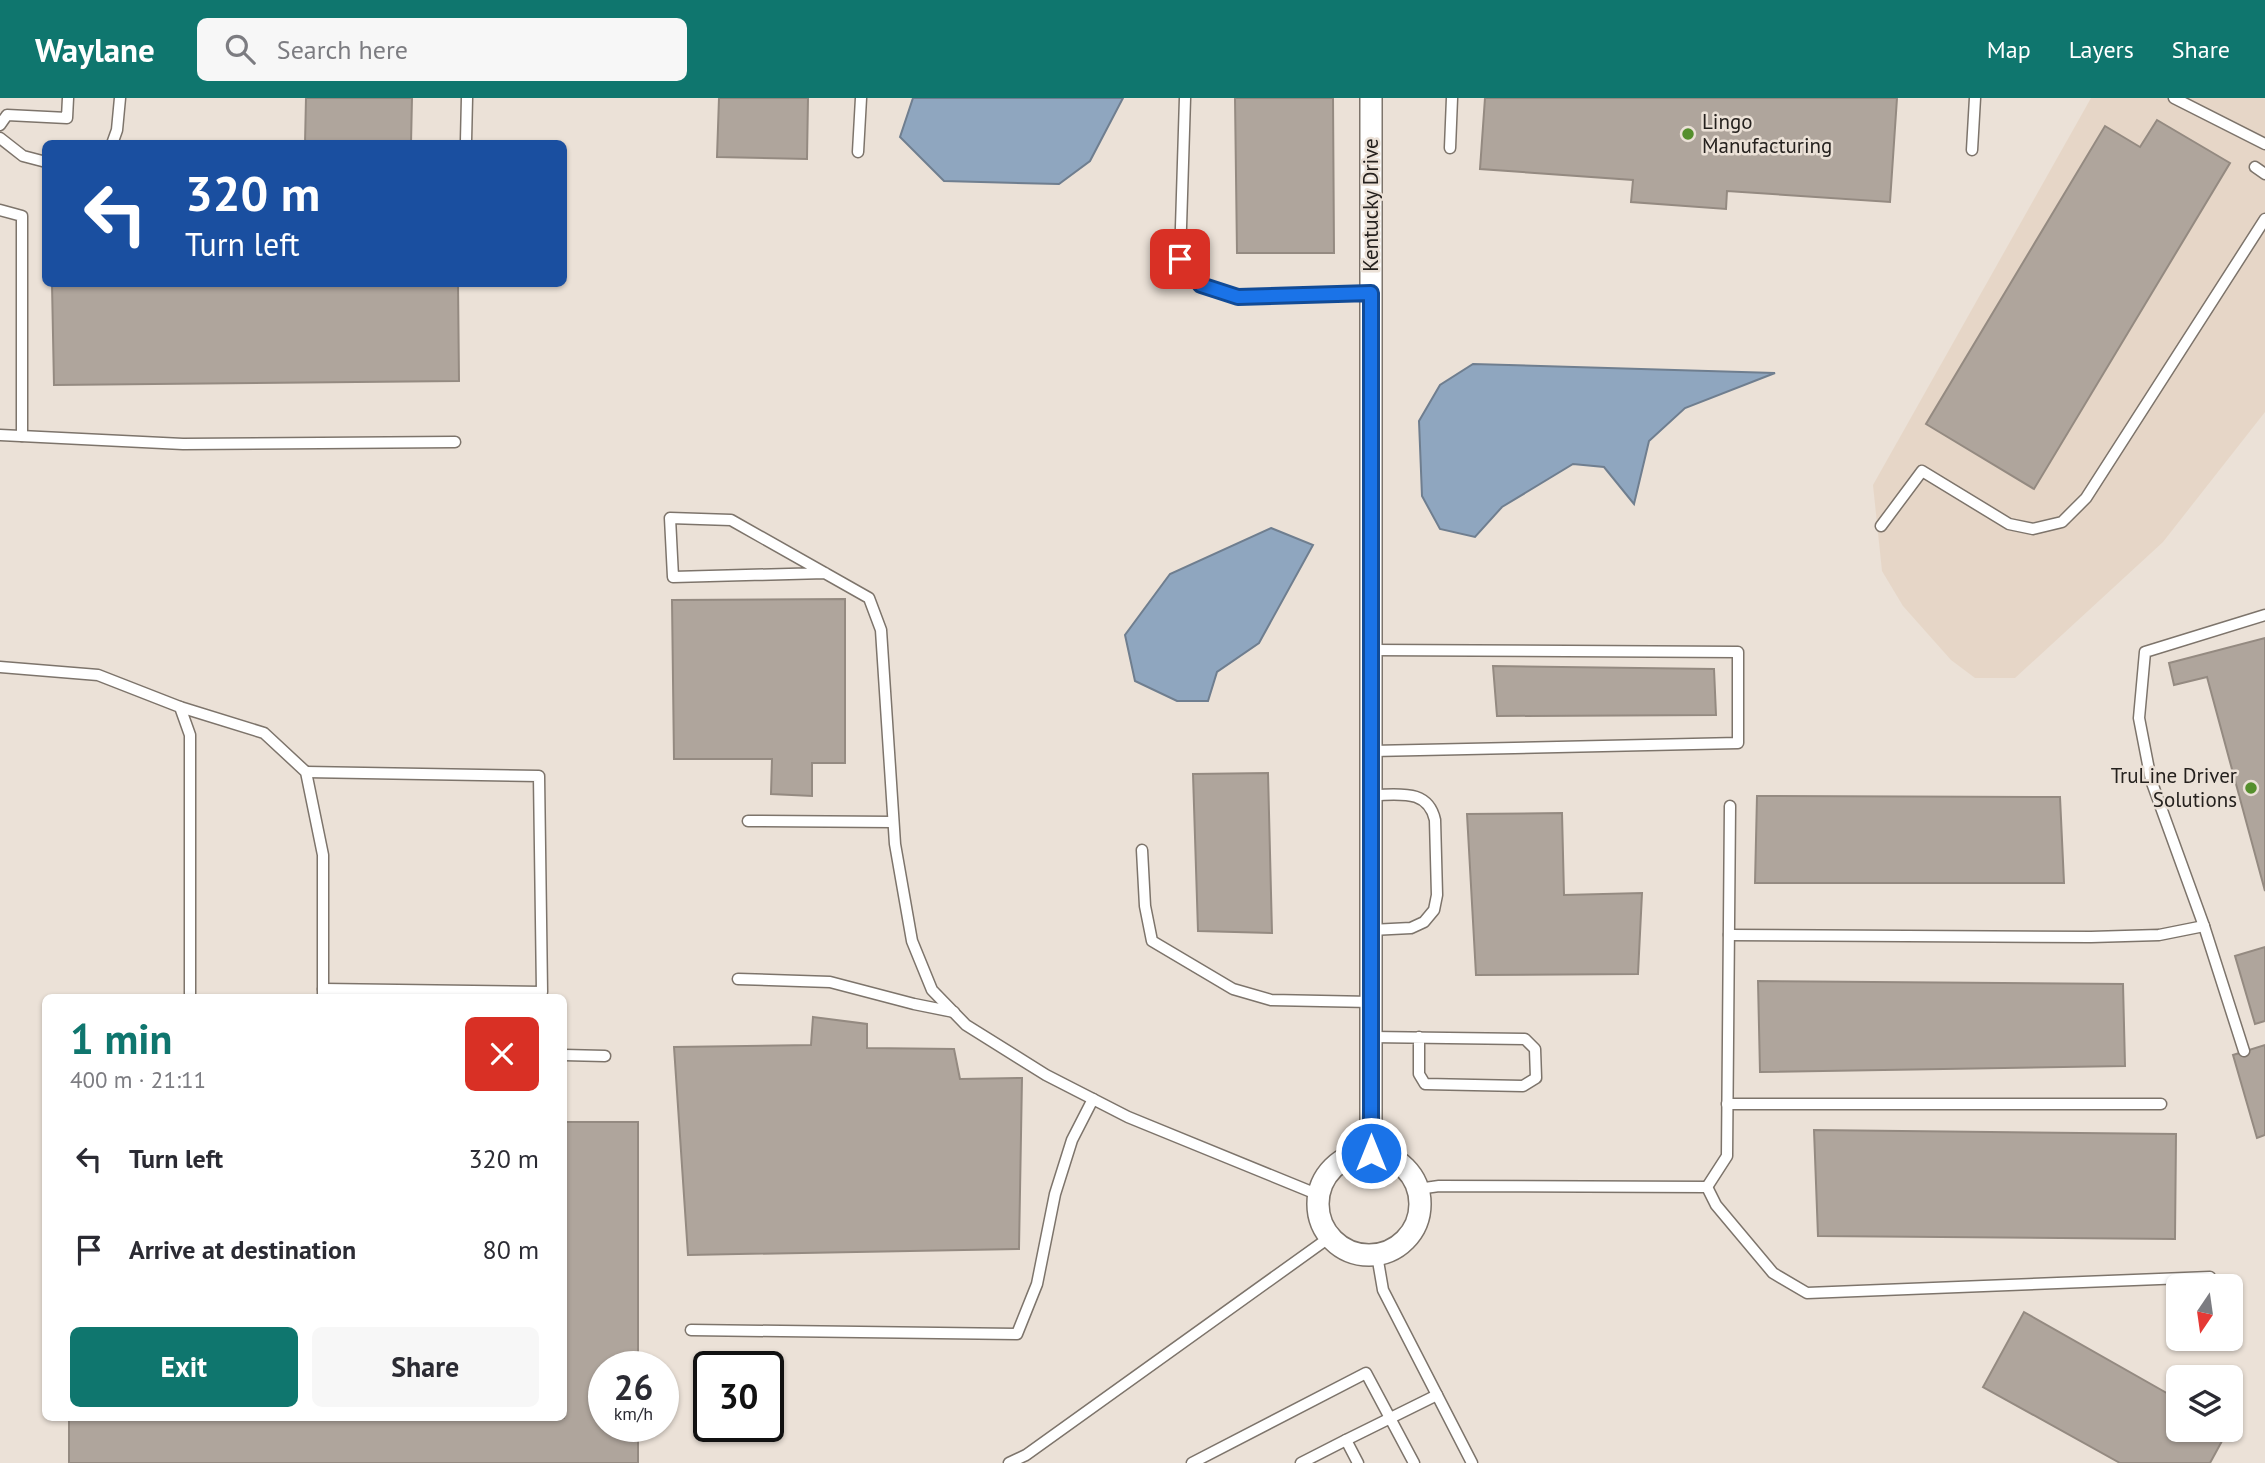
<!DOCTYPE html>
<meta charset="utf-8">
<style>
:root{--surface:#fff;--page:#f7f7f7;--text:#2b2b33;--muted:#7c7c81;--accent:#0f766e}
body{margin:0;font-family:"PT Sans",sans-serif;background:var(--page);color:var(--text);height:100vh;display:flex;flex-direction:column;font-size:26px;white-space:nowrap}
*{box-sizing:border-box;margin:0}
p{font-size:23px;color:var(--muted)}
.icon{flex:none;width:38px;height:38px;fill:none;stroke:currentColor;stroke-width:2;stroke-linecap:round;stroke-linejoin:round}
.map{position:relative;flex:1;overflow:hidden}
.panel{position:absolute;left:42px;top:896px;width:525px;height:427px;display:flex;flex-direction:column;background:var(--surface);border-radius:10px;box-shadow:0 2px 5px #0004}
.panel>*{flex:none}
.top-card{position:absolute;left:42px;top:42px;width:525px;height:147px;border-radius:10px;box-shadow:0 2px 5px #0004;background:#1a4fa0;color:#fff;overflow:hidden}
.needle{width:46px;rotate:193deg}
.fabs{position:absolute;left:2166px;top:1176px;display:grid;gap:14px}
.fabs a{display:grid;place-items:center;width:77px;height:77px;border-radius:10px;background:var(--surface);box-shadow:0 2px 5px #0004;font-size:35px}
.speed{position:absolute;left:588px;top:1253px;display:flex;gap:14px;font-size:35px;font-weight:700;text-align:center}
.speed>*{display:grid;place-content:center;width:91px;height:91px;border-radius:50%;background:var(--surface);box-shadow:0 2px 5px #0004;line-height:1}
.speed small{font-size:18px;font-weight:400}
.speed .limit{border:4px solid #111;border-radius:10px;background:#fff;color:#111}
.pin{position:absolute;display:grid;place-items:center;width:60px;height:60px;color:#fff;margin:-30px;border-radius:14px;box-shadow:0 4px 10px #0006}
.me{position:absolute;width:77px;margin:-38px;rotate:0deg;stroke-linejoin:round;filter:drop-shadow(0 0 5px #0008)}
.turn{display:flex;align-items:center;gap:24px;height:147px;padding:0 28px;font-size:32px}
.turn .icon{width:91px;height:91px;stroke-width:2.5}
.turn b{display:block;font-size:49px;line-height:60px}
.round{display:grid;place-items:center;flex:none;width:74px;height:74px;border-radius:10px;background:var(--page)}
.overview{display:flex;align-items:center;justify-content:space-between;height:119px;padding:0 28px}
h1{font-size:42px;font-weight:600;line-height:52px;color:var(--accent)}
.primary-button{display:flex;gap:14px;margin-top:auto;padding:14px 28px}
.primary-button a{flex:1;height:80px;border-radius:10px;background:var(--accent);color:#fff;font-size:28px;font-weight:600;line-height:80px;text-align:center}
.primary-button a+a{background:var(--page);color:var(--text)}
ul{padding:0;list-style:none}
li{display:flex;align-items:center;gap:21px;height:91px;padding:0 28px}
li div{flex:1}
li b{display:block;font-size:26px}
li em{font-style:normal}
header{display:flex;align-items:center;gap:42px;box-sizing:border-box;height:98px;padding:0 35px;background:var(--accent);color:#fff}
header strong{font-size:33px}
nav{display:flex;gap:38px;margin-inline-start:auto;font-size:24px}
.search{width:490px;height:63px;background:var(--page);display:flex;align-items:center;gap:18px;box-sizing:border-box;padding:0 24px;border-radius:10px;color:var(--muted);font-size:26px}
.map>svg:first-child{display:block}
.built{fill:#e6d6c7}
.water{fill:#8fa6bf;stroke:#6f7e8f;stroke-width:2}
.building{fill:#afa59c;stroke:#948a81;stroke-width:2}
.lines{fill:none;stroke-linecap:round;stroke-linejoin:round}
.lane-casing{stroke:#7d746b;stroke-width:13}
.street-casing{stroke:#7d746b;stroke-width:24}
.lane{stroke:#fff;stroke-width:10}
.street{stroke:#fff;stroke-width:21}
.route-casing{stroke:#114b97;stroke-width:18}
.route{stroke:#1a73e8;stroke-width:12}
.poi-dot{fill:#558f2d;stroke:#ebe1d7;stroke-width:2.5}
.labels{text-anchor:middle;stroke-width:5;stroke-linejoin:round;paint-order:stroke}
.poi-label{font-size:21px;fill:#25211e;stroke:#ebe1d7;text-anchor:start}
.street-label{font-size:21px;fill:#25211e;stroke:#ebe1d7}
</style>
<header>
<strong>Waylane</strong>
<div class="search"><svg class="icon" aria-label="search" viewBox="0 0 24 24"><circle cx="10" cy="10" r="6"/><path d="M15 15l6 6"/></svg>Search here</div>
<nav><a>Map</a><a>Layers</a><a>Share</a></nav>
</header>
<div class="map">
<svg width="2265" height="1365" viewBox="0 0 2265 1365">
<rect width="100%" height="100%" fill="#ebe1d7"/>
<polygon class="built" points="2091,0 2265,0 2265,314 2163,444 2015,580 1975,580 1951,562 1903,508 1882,473 1873,387"/>
<g class="water">
<polygon points="913,0 1123,0 1090,63 1059,86 944,83 900,39"/>
<polygon points="1473,266 1775,275 1685,310 1649,343 1634,406 1604,369 1573,366 1502,409 1475,439 1440,431 1422,398 1419,323 1440,287"/>
<polygon points="1271,430 1313,447 1259,545 1217,574 1208,603 1177,603 1135,583 1125,537 1170,476"/>
</g>
<g class="building">
<polygon points="306,0 412,0 411,46 305,46"/>
<polygon points="719,0 808,0 807,61 717,59"/>
<polygon points="1235,0 1333,0 1334,155 1237,155"/>
<polygon points="1485,0 1897,0 1890,104 1727,93 1726,111 1631,104 1633,82 1480,71"/>
<polygon points="2157,22 2230,65 2034,391 1926,326 2105,28 2140,49"/>
<polygon points="52,186 458,186 459,283 54,287"/>
<polygon points="845,501 845,665 812,665 812,698 771,696 772,661 674,661 672,502"/>
<polygon points="2265,540 2265,793 2207,579 2174,587 2169,565"/>
<polygon points="1493,568 1714,571 1716,617 1497,618"/>
<polygon points="1268,675 1272,835 1198,833 1193,676"/>
<polygon points="1757,698 2060,699 2064,785 1755,785"/>
<polygon points="1562,715 1564,797 1642,795 1638,876 1476,877 1467,716"/>
<polygon points="2265,849 2265,923 2255,926 2235,858"/>
<polygon points="1758,883 2123,886 2125,968 1760,974"/>
<polygon points="813,919 867,926 867,950 954,951 960,981 1022,980 1019,1151 688,1157 674,949 811,947"/>
<polygon points="2265,947 2265,1037 2257,1040 2233,957"/>
<polygon points="564,1024 638,1024 638,1269 604,1269 604,1328 638,1328 638,1365 69,1365 69,1320 564,1320"/>
<polygon points="1814,1032 2176,1036 2175,1141 1818,1138"/>
<polygon points="2024,1214 2179,1302 2179,1332 2228,1332 2210,1365 2120,1365 1983,1289"/>
</g>
<g class="lines">
<g class="lane-casing">
<g id="lane">
<polyline points="1185,0 1180,161 1201,187 1239,199 1371,195"/>
<polyline points="2174,0 2265,46"/>
<polyline points="0,27 7,17 67,20 68,0"/>
<polyline points="0,40 23,58 46,64"/>
<polyline points="466,43 467,0"/>
<polyline points="112,46 117,32 120,0"/>
<polyline points="1450,50 1452,0"/>
<polyline points="1972,52 1975,0"/>
<polyline points="858,54 861,0"/>
<polyline points="2255,69 2265,76"/>
<polyline points="0,112 22,118 22,338"/>
<polyline points="0,337 183,346 455,344"/>
<polyline points="1881,428 1922,373 2009,426 2033,431 2062,424 2086,400 2265,121"/>
<polyline points="825,475 673,479 670,420 731,422 869,500 881,532 895,746 912,843 932,892 966,927 1046,977 1128,1019 1319,1097"/>
<polyline points="1372,552 1738,554 1738,645 1372,653"/>
<polyline points="0,569 98,577 180,609 190,637 190,899"/>
<polyline points="180,609 264,635 306,674 323,757 323,900"/>
<polyline points="306,674 539,678 542,894 323,891"/>
<polyline points="748,723 893,724"/>
<polyline points="1142,752 1145,808 1152,843 1233,891 1271,902 1371,904"/>
<path d="M1371,832l40,-2 13,-6 10,-12 3,-15 -2,-75c-7,-32 -37,-25 -63,-25"/>
<polyline points="1729,837 2091,839 2159,837 2204,828"/>
<polyline points="738,881 830,884 914,906 954,914"/>
<polyline points="1371,939 1525,941 1535,951 1536,980 1523,988 1425,986 1419,976 1419,939"/>
<polyline points="2244,953 2204,828 2151,682 2139,620 2145,554 2265,517"/>
<polyline points="564,957 605,958"/>
<polyline points="1727,1006 2161,1006"/>
<polyline points="1707,1089 1727,1058 1730,708"/>
<polyline points="1418,1091 1439,1088 1707,1089 1716,1107 1773,1175 1807,1195 2210,1179"/>
<polyline points="1377,1157 1383,1192 1472,1365"/>
<polyline points="691,1232 1017,1236 1037,1186 1055,1096 1072,1042 1093,1001"/>
<polyline points="1346,1342 1437,1297"/>
<polyline points="1009,1365 1026,1357 1330,1139"/>
<polyline points="1192,1365 1366,1275 1414,1365"/>
<polyline points="1301,1365 1346,1342 1358,1365"/>
</g>
</g>
<g class="street-casing">
<g id="street">
<polyline points="1371,1055 1371,0"/>
<circle cx="1369" cy="1106" r="51"/>
</g>
</g>
<use href="#lane" class="lane"/>
<use href="#street" class="street"/>
</g>
<g class="lines">
<g class="route-casing">
<polyline id="route" points="1180,161 1201,187 1238,199 1371,195 1371,1055"/>
</g>
<use href="#route" class="route"/>
</g>
<g class="poi-dot">
<circle cx="1688" cy="36" r="7"/>
<circle cx="2251" cy="690" r="7"/>
</g>
<g class="labels">
<g class="poi-label">
<text x="1702" y="31">Lingo<tspan x="1702" dy="24">Manufacturing</tspan></text>
<text x="2237" y="685" text-anchor="end">TruLine Driver<tspan x="2237" dy="24">Solutions</tspan></text>
</g>
<g class="street-label">
<text transform="translate(1371 107) rotate(-90)" y="7">Kentucky Drive</text>
</g>
</g>
</svg>
<div class="fabs">
<a><svg class="needle" viewBox="-14 -14 28 28"><path d="M0-13l5 13h-10z" fill="#e53935"/><path d="M0 13l5-13h-10z" fill="#7c7c81"/></svg></a>
<a><svg class="icon" aria-label="layers" viewBox="0 0 24 24"><path d="M12 4l9 5-9 5-9-5zM3 14l9 5 9-5"/></svg></a>
</div>
<div class="speed"><div>26<small>km/h</small></div><div class="limit">30</div></div>
<div class="pin" style="left:1180px;top:161px;background:#d93025"><svg class="icon" aria-label="arrive" viewBox="0 0 24 24"><path d="M6 21V4h12l-3 4 3 4H6"/></svg></div>
<svg class="me" style="left:1371px;top:1055px" viewBox="-20 -20 40 40"><circle r="17" fill="#1a73e8" stroke="#fff" stroke-width="3"/><path d="M0-11L8 9 0 5-8 9z" fill="#fff"/></svg>
<div class="top-card">
<div class="turn"><svg class="icon" aria-label="left" viewBox="0 0 24 24"><path d="M17 20v-9H6M10 6l-5 5 5 5"/></svg><div><b>320 m</b>Turn left</div></div>
</div>
<section class="panel">
<div class="overview"><div><h1>1 min</h1><p>400 m · 21:11</p></div><a class="round" style="background:#d93025;color:#fff"><svg class="icon" aria-label="close" viewBox="0 0 24 24"><path d="M6 6l12 12M18 6L6 18"/></svg></a></div>
<ul>
<li><svg class="icon" aria-label="left" viewBox="0 0 24 24"><path d="M17 20v-9H6M10 6l-5 5 5 5"/></svg><div><b>Turn left</b></div><em>320 m</em></li>
<li><svg class="icon" aria-label="arrive" viewBox="0 0 24 24"><path d="M6 21V4h12l-3 4 3 4H6"/></svg><div><b>Arrive at destination</b></div><em>80 m</em></li>
</ul>
<div class="primary-button"><a>Exit</a><a>Share</a></div>
</section>
</div>
